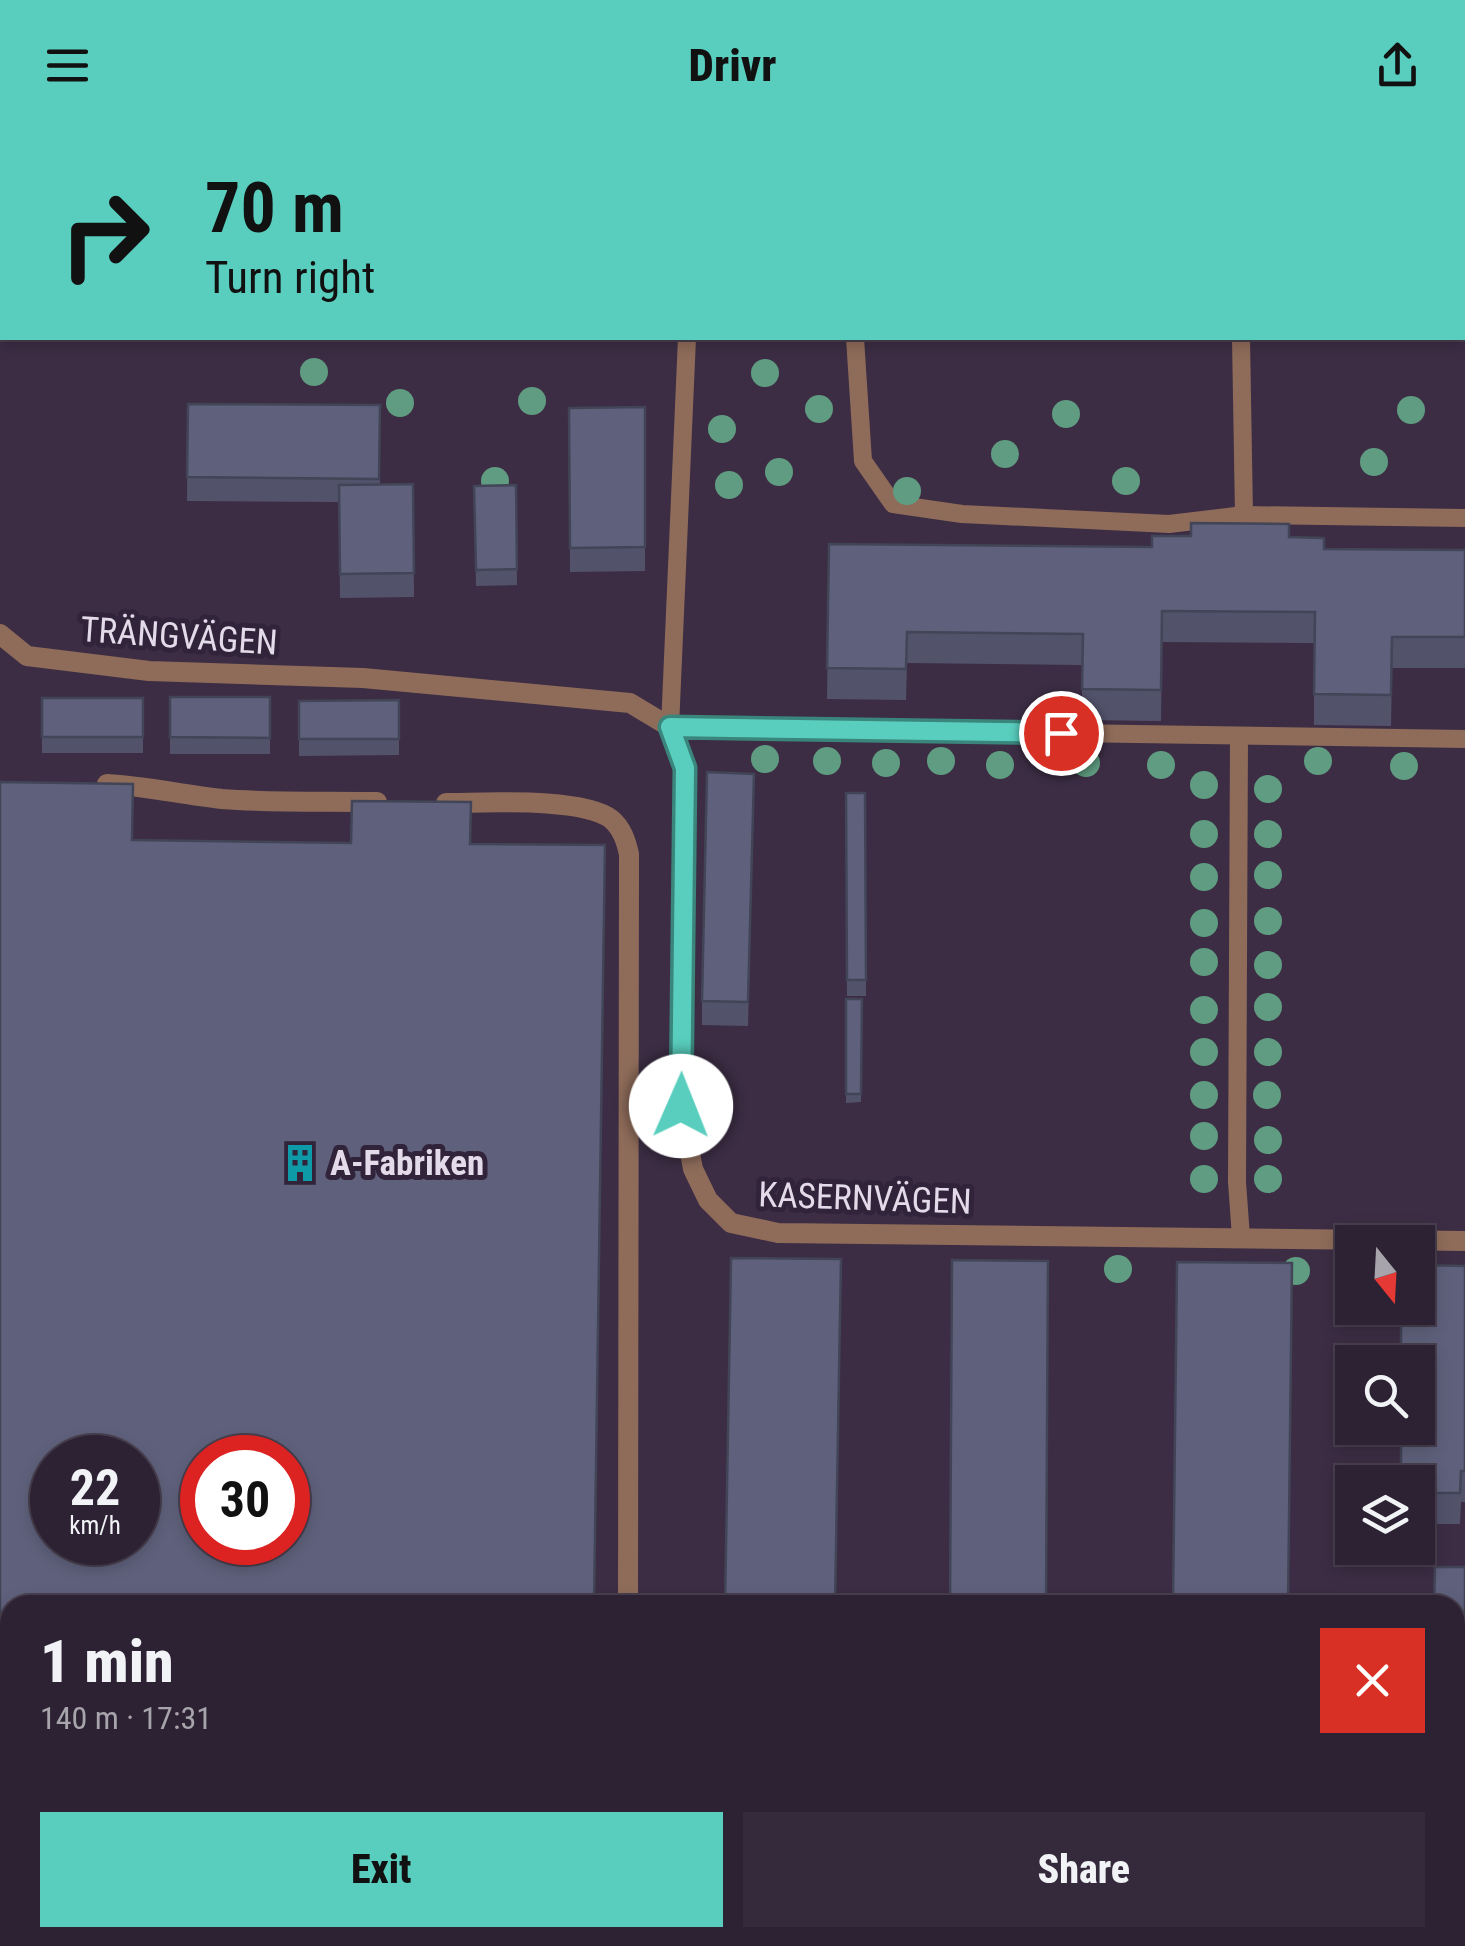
<!DOCTYPE html>
<meta charset="utf-8">
<style>
:root{--surface:#2d2233;--page:#352a3b;--text:#f1f3f6;--muted:#a7a4ac;--line:#483f4e;--accent:#59cebe}
body{margin:0;font-family:"Roboto Condensed",sans-serif;background:var(--page);color:var(--text);height:100vh;display:flex;flex-direction:column;font-size:38px;white-space:nowrap}
*{box-sizing:border-box;margin:0}
p{font-size:32px;color:var(--muted)}
.icon{flex:none;width:55px;height:55px;fill:none;stroke:currentColor;stroke-width:2;stroke-linecap:round;stroke-linejoin:round}
.map{position:relative;flex:1;overflow:hidden}
.panel{position:absolute;left:0px;top:1465px;width:1465px;height:352px;display:flex;flex-direction:column;background:var(--surface);border-radius:30px 30px 0 0;box-shadow:0 5px 15px #0003,0 0 0 2px var(--line)}
.panel>*{flex:none}
.banner{position:absolute;left:0px;top:0px;width:1465px;height:210px;box-shadow:0 5px 15px #0003,0 0 0 2px var(--line);background:#59cebe;color:#111;overflow:hidden}
.needle{width:65px;rotate:162deg}
.tools{position:absolute;left:1335px;top:1095px;display:grid;gap:20px}
.tools a{display:grid;place-items:center;width:100px;height:100px;border-radius:0px;background:var(--surface);box-shadow:0 5px 15px #0003,0 0 0 2px var(--line);font-size:50px}
.speed{position:absolute;left:30px;top:1305px;display:flex;gap:20px;font-size:50px;font-weight:700;text-align:center}
.speed>*{display:grid;place-content:center;width:130px;height:130px;border-radius:50%;background:var(--surface);box-shadow:0 5px 15px #0003,0 0 0 2px var(--line);line-height:1}
.speed small{font-size:25px;font-weight:400}
.speed .limit{border:15px solid #d22;background:#fff;color:#111}
.pin{position:absolute;display:grid;place-items:center;width:85px;height:85px;color:#fff;margin:-42px;border:5px solid #fff;border-radius:50%;box-shadow:0 2px 10px #0007}
.me{position:absolute;width:110px;margin:-55px;rotate:1deg;stroke-linejoin:round;filter:drop-shadow(0 0 8px #0008)}
.turn{display:flex;align-items:center;gap:35px;height:210px;padding:0 40px;font-size:45px}
.turn .icon{width:130px;height:130px;stroke-width:2.5}
.turn b{display:block;font-size:70px;line-height:85px}
.round{display:grid;place-items:center;flex:none;width:105px;height:105px;border-radius:0px;background:var(--page)}
.overview{display:flex;align-items:center;justify-content:space-between;height:170px;padding:0 40px}
h1{font-size:60px;font-weight:800;line-height:75px}
.cta{display:flex;gap:20px;margin-top:auto;padding:20px 40px}
.cta a{flex:1;height:115px;border-radius:0px;background:var(--accent);color:#111;font-size:40px;font-weight:800;line-height:115px;text-align:center}
.cta a+a{background:var(--page);color:var(--text)}
header{display:flex;justify-content:space-between;align-items:center;height:130px;padding:0 40px;background:var(--accent);color:#111;font-size:45px;font-weight:800}
.map>svg:first-child{display:block}
.lines{fill:none;stroke-linecap:round;stroke-linejoin:round}
.lane{stroke:#8f6c5a;stroke-width:18}
.street{stroke:#8f6c5a;stroke-width:20}
.tree{fill:#5f9c81}
.wall{fill:#52536b}
.building{fill:#5f617c;stroke:#424457;stroke-width:2.5;fill-rule:evenodd}
.route-casing{stroke:#3a867c;stroke-width:25}
.route{stroke:#59cebe;stroke-width:18}
.labels{text-anchor:middle;stroke-width:10;stroke-linejoin:round;paint-order:stroke}
.street-label{font-size:35px;fill:#e3dbe9;stroke:#31233a}
.poi-label{font-size:35px;font-weight:bold;fill:#e3dbe9;stroke:#31233a;text-anchor:start}
</style>
<header><svg class="icon" aria-label="menu" viewBox="0 0 24 24"><path d="M4 6h16M4 12h16M4 18h16"/></svg>Drivr<svg class="icon" aria-label="share" viewBox="0 0 24 24"><path d="M12 15V3M7 8l5-5 5 5M5 13v7h14v-7"/></svg></header>
<div class="map">
<svg width="1465" height="1816" viewBox="0 0 1465 1816">
<rect width="100%" height="100%" fill="#3c2d44"/>
<g class="lines">
<g class="lane">
<polyline points="0,175 2,175"/>
<polyline points="687,208 670,597 1465,609"/>
<polyline points="855,208 863,331 893,374 962,384 1169,394 1244,385 1465,388"/>
<polyline points="1241,208 1244,385"/>
<polyline points="1239,606 1237,1052 1241,1107"/>
</g>
<g class="street">
<polyline points="678,0 678,2"/>
<polyline points="1462,201 1465,201"/>
<polyline points="0,504 27,526 149,541 363,548 630,573 670,597 685,638 681,976 693,1039 708,1070 731,1093 778,1103 1465,1111"/>
<path d="M107,654c39,2 76,11 115,15 51,4 103,2 155,3"/>
<path d="M446,673c39,0 135,-6 165,16 11,9 15,22 18,35l-1,751"/>
<polyline points="627,1816 627,1808"/>
</g>
</g>
<g class="tree">
<circle cx="314" cy="242" r="14"/>
<circle cx="765" cy="243" r="14"/>
<circle cx="532" cy="271" r="14"/>
<circle cx="400" cy="273" r="14"/>
<circle cx="819" cy="279" r="14"/>
<circle cx="1411" cy="280" r="14"/>
<circle cx="1066" cy="284" r="14"/>
<circle cx="722" cy="299" r="14"/>
<circle cx="1005" cy="324" r="14"/>
<circle cx="1374" cy="332" r="14"/>
<circle cx="779" cy="342" r="14"/>
<circle cx="495" cy="351" r="14"/>
<circle cx="1126" cy="351" r="14"/>
<circle cx="729" cy="355" r="14"/>
<circle cx="907" cy="361" r="14"/>
<circle cx="765" cy="629" r="14"/>
<circle cx="827" cy="631" r="14"/>
<circle cx="941" cy="631" r="14"/>
<circle cx="1318" cy="631" r="14"/>
<circle cx="886" cy="633" r="14"/>
<circle cx="1086" cy="633" r="14"/>
<circle cx="1000" cy="635" r="14"/>
<circle cx="1161" cy="635" r="14"/>
<circle cx="1404" cy="636" r="14"/>
<circle cx="1204" cy="655" r="14"/>
<circle cx="1268" cy="659" r="14"/>
<circle cx="1204" cy="704" r="14"/>
<circle cx="1268" cy="704" r="14"/>
<circle cx="1268" cy="745" r="14"/>
<circle cx="1204" cy="747" r="14"/>
<circle cx="1268" cy="791" r="14"/>
<circle cx="1204" cy="793" r="14"/>
<circle cx="1204" cy="832" r="14"/>
<circle cx="1268" cy="835" r="14"/>
<circle cx="1268" cy="877" r="14"/>
<circle cx="1204" cy="880" r="14"/>
<circle cx="1204" cy="922" r="14"/>
<circle cx="1268" cy="922" r="14"/>
<circle cx="1204" cy="965" r="14"/>
<circle cx="1267" cy="965" r="14"/>
<circle cx="1204" cy="1006" r="14"/>
<circle cx="1268" cy="1010" r="14"/>
<circle cx="1204" cy="1049" r="14"/>
<circle cx="1268" cy="1049" r="14"/>
<circle cx="1118" cy="1139" r="14"/>
<circle cx="1296" cy="1141" r="14"/>
</g>
<g class="wall">
<polygon points="0,0 2,2 2,128 0,128"/>
<polygon points="188,274 380,275 380,354 413,354 414,467 340,468 339,372 187,371"/>
<polygon points="645,277 645,441 570,442 569,278"/>
<polygon points="516,355 517,455 476,456 474,356"/>
<polygon points="1289,407 1324,419 1465,420 1465,538 1392,538 1391,596 1314,595 1314,513 1162,512 1161,591 1082,590 1082,535 907,533 906,570 827,569 829,414 1152,417"/>
<rect x="170" y="567" width="100" height="57"/>
<rect x="42" y="568" width="101" height="55"/>
<polygon points="399,570 399,625 299,626 299,571"/>
<polygon points="846,663 865,663 866,866 847,866"/>
<polygon points="754,668 748,896 702,895 702,871"/>
<polygon points="846,869 862,869 861,972 846,973"/>
<polygon points="1465,1136 1465,1372 1461,1372 1460,1394 1436,1394 1435,1372 1418,1372 1418,1352 1401,1352 1401,1298"/>
<polygon points="1465,1437 1465,1535 1455,1534 1455,1475"/>
<rect x="1455" y="1631" width="10" height="142"/>
</g>
<g class="building">
<polygon points="0,0 179,0 179,2 2,2 2,97 0,97"/>
<rect x="245" y="0" width="55" height="2"/>
<rect x="746" y="0" width="97" height="2"/>
<polygon points="188,274 380,275 379,349 187,347"/>
<polygon points="645,277 645,417 570,418 569,278"/>
<polygon points="413,354 414,443 340,444 339,355"/>
<polygon points="516,355 517,439 476,440 474,356"/>
<polygon points="1191,393 1289,394 1289,407 1324,408 1324,419 1465,420 1465,507 1392,507 1391,565 1314,564 1315,482 1162,481 1161,560 1082,559 1083,504 907,502 906,539 827,538 829,414 1152,417 1152,406 1191,406"/>
<polygon points="170,567 270,567 270,608 170,607"/>
<rect x="42" y="568" width="101" height="39"/>
<polygon points="399,570 399,609 299,609 299,571"/>
<polygon points="707,642 754,644 748,872 702,871"/>
<path d="M0,652l133,2 -1,56 219,3 1,-42 119,1 -1,42 135,1 -11,760h-584v333h579v8h-589zM52,1328h86v84h-86zM202,1328h86v84h-86z"/>
<polygon points="846,663 865,663 866,850 847,850"/>
<polygon points="846,869 862,869 861,964 846,964"/>
<polygon points="731,1128 841,1129 835,1475 725,1475"/>
<polygon points="952,1130 1048,1131 1046,1475 950,1475"/>
<polygon points="1177,1132 1292,1133 1288,1475 1173,1475"/>
<polygon points="1418,1135 1465,1136 1465,1341 1461,1341 1460,1363 1436,1363 1435,1341 1401,1341 1401,1298 1418,1298 1418,1232 1401,1232 1401,1178 1418,1178"/>
<polygon points="1435,1437 1465,1437 1465,1518 1455,1518 1455,1475 1434,1475"/>
<rect x="1455" y="1631" width="10" height="111"/>
</g>
<g class="lines">
<g class="route-casing">
<polyline id="route" points="681,976 685,638 670,597 1061,603"/>
</g>
<use href="#route" class="route"/>
</g>
<defs>
<g id="building-bare" transform="scale(3)"><path d="M-4-6H4V6H1V3H-1V6H-4ZM-2.5-4.3h1.7v1.8h-1.7ZM.8-4.3h1.7v1.8H.8ZM-2.5-1h1.7V.8h-1.7ZM.8-1h1.7V.8H.8Z" fill="#0f9aa8" stroke="#31233a" stroke-width="2.5" paint-order="stroke"/></g>
</defs>
<g fill-rule="evenodd">
<use href="#building-bare" x="300" y="1033"/>
</g>
<g class="labels">
<g class="street-label">
<text transform="translate(179 506) rotate(4)" y="12">TRÄNGVÄGEN</text>
<text transform="translate(865 1068) rotate(2)" y="12">KASERNVÄGEN</text>
</g>
<g class="poi-label">
<text x="330" y="1045">A-Fabriken</text>
</g>
</g>
</svg>
<div class="tools">
<a><svg class="needle" viewBox="-14 -14 28 28"><path d="M0-13l5 13h-10z" fill="#e53935"/><path d="M0 13l5-13h-10z" fill="#a7a4ac"/></svg></a>
<a><svg class="icon" aria-label="search" viewBox="0 0 24 24"><circle cx="10" cy="10" r="6"/><path d="M15 15l6 6"/></svg></a>
<a><svg class="icon" aria-label="layers" viewBox="0 0 24 24"><path d="M12 4l9 5-9 5-9-5zM3 14l9 5 9-5"/></svg></a>
</div>
<div class="speed"><div>22<small>km/h</small></div><div class="limit">30</div></div>
<div class="pin" style="left:1061px;top:603px;background:#d93025"><svg class="icon" aria-label="arrive" viewBox="0 0 24 24"><path d="M6 21V4h12l-3 4 3 4H6"/></svg></div>
<svg class="me" style="left:681px;top:976px" viewBox="-20 -20 40 40"><circle r="19" fill="#fff"/><path d="M0-13L10 11 0 6-10 11z" fill="#59cebe"/></svg>
<div class="banner">
<div class="turn"><svg class="icon" aria-label="right" viewBox="0 0 24 24"><path d="M7 20v-9h11M14 6l5 5-5 5"/></svg><div><b>70 m</b>Turn right</div></div>
</div>
<section class="panel">
<div class="overview"><div><h1>1 min</h1><p>140 m · 17:31</p></div><a class="round" style="background:#d93025;color:#fff"><svg class="icon" aria-label="close" viewBox="0 0 24 24"><path d="M6 6l12 12M18 6L6 18"/></svg></a></div>
<div class="cta"><a>Exit</a><a>Share</a></div>
</section>
</div>
